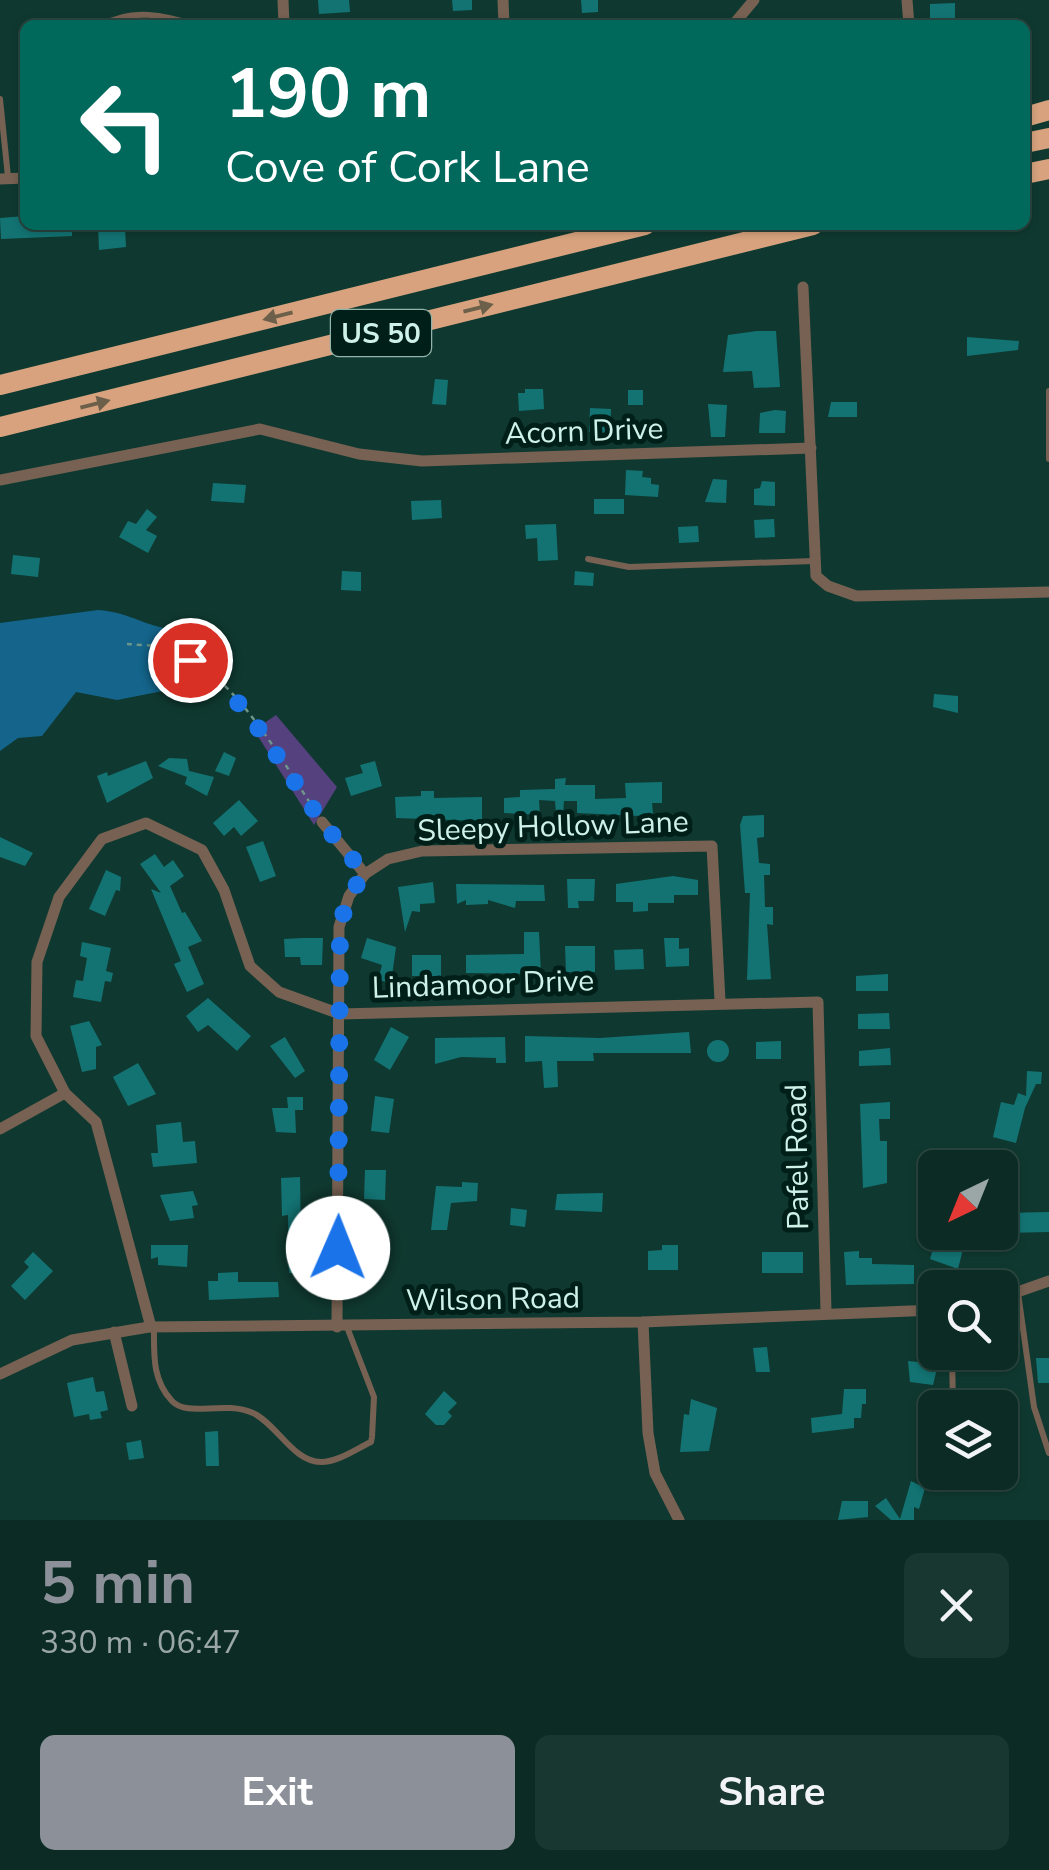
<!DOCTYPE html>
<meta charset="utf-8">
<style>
:root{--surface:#0b2b24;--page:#193731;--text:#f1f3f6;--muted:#9aa7a6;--line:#2b4741;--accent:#8c9099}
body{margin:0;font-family:"Nunito Sans",sans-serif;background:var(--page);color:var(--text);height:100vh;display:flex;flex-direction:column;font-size:38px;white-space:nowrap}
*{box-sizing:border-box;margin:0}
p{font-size:32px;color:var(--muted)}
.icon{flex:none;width:55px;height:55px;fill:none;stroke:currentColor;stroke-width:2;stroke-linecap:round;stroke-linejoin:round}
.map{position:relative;height:1520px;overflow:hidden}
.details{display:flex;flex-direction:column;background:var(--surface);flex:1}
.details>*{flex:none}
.banner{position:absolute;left:20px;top:20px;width:1010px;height:210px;border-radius:15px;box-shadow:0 2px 8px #0004,0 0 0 2px var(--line);background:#00695c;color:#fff;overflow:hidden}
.needle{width:65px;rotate:223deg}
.controls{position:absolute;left:918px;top:1150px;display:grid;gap:20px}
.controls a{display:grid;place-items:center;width:100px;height:100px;border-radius:15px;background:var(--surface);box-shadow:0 2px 8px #0004,0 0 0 2px var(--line);font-size:50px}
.pin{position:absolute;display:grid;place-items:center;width:85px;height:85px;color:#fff;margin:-42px;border:5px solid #fff;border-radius:50%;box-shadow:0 2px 10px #0007}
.me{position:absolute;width:110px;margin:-55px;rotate:1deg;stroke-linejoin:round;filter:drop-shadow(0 0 8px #0008)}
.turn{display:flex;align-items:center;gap:35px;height:210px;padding:0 40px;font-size:45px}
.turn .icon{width:130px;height:130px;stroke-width:2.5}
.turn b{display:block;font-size:70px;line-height:85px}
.round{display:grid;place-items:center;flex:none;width:105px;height:105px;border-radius:15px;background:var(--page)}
.head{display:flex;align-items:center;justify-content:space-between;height:170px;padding:0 40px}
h1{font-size:60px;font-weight:700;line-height:75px;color:var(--accent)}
.button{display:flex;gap:20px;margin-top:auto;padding:20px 40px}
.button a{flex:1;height:115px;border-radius:15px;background:var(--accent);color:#fff;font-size:40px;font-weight:700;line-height:115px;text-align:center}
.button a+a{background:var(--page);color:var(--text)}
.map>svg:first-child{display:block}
.green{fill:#54417e}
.water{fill:#14648b}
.building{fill:#137373}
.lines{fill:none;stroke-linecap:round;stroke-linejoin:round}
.path{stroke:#6e958b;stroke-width:2.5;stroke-dasharray:5 5;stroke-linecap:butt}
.lane{stroke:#776152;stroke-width:6}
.street{stroke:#776152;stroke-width:11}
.highway{stroke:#d7a27d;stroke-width:20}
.oneway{fill:#6c604a}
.route{stroke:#1a73e8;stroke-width:18;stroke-dasharray:0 32.4}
.labels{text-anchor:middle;stroke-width:10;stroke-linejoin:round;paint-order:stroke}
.shield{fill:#001f18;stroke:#90b3aa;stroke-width:2.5}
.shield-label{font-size:28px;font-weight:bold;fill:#cef2e8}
.street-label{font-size:30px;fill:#cef2e8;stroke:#001f18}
</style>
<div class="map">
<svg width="1049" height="1520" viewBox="0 0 1049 1520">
<rect width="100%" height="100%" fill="#0f3930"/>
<polygon class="green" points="276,715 337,787 314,825 254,730"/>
<path class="water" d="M98,610c33,2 50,19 79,19l4,6 -11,21 6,22 -8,12 -51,10 -41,-8 -34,44 -24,2 -18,13v-128z"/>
<g class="building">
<polygon points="318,0 349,0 350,12 319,14"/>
<polygon points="452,0 472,0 472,10 453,11"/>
<polygon points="581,0 598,0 598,12 582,13"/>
<polygon points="955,3 955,20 930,19 930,4"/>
<polygon points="25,216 25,225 72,225 72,236 1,239 0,218"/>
<polygon points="98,225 125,227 126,247 99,250"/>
<polygon points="757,331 776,331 780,387 754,388 752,371 723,372 728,335"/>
<polygon points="967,337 1019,341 1018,350 967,356"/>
<polygon points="435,379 448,380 446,405 432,404"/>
<polygon points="525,389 543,389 544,409 519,411 518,393 525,393"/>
<rect x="628" y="390" width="15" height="15"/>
<polygon points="857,402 857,417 828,417 831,402"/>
<polygon points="708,404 727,405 725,437 711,437"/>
<polygon points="590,408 611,409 610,433 589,432"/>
<polygon points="775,410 786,411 785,433 759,433 760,413"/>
<polygon points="626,470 643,471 642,477 651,478 651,484 659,485 658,497 625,495"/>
<polygon points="713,479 727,480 726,503 705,502"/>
<polygon points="762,481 775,482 775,506 754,505 754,489 760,488"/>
<polygon points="213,483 246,485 244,503 211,501"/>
<rect x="594" y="499" width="30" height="15"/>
<polygon points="441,500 442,518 412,520 411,501"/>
<polygon points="147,509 157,517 146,530 157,536 148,553 119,537 128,521 136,524"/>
<polygon points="774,519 775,537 755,538 754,520"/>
<polygon points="556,524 558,560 538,561 537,538 526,539 525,525"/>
<polygon points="698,526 699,542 679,543 678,527"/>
<polygon points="13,555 40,558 38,577 11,574"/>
<polygon points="342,571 361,572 361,591 341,590"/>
<polygon points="575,571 594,573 593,586 574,585"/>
<polygon points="934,694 958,696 958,713 933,707"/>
<polygon points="224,752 236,758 229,776 215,771"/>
<polygon points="169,758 187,759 189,771 214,777 207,796 185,784 187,777 158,766"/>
<polygon points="146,761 153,778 107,803 97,776 107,772 108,776"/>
<polygon points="375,761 382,786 351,796 345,778 363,773 360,765"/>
<polygon points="566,778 565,785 595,785 595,799 626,798 625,783 662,782 662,803 652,803 653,814 641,816 577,813 577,801 564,801 563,813 556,813 555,801 539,800 540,815 504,813 504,798 520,797 520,790 555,789 555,779"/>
<polygon points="421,791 434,791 434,798 482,797 482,821 396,818 395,797 421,796"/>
<polygon points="239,800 258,821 241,836 234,827 224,836 213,823"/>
<polygon points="764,815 764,837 757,838 759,863 770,864 770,875 764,875 765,907 773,907 773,925 767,924 771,979 747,980 750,893 745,893 740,825 743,816"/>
<polygon points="0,837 33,853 25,866 0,857"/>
<polygon points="263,841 276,876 260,882 246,847"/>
<polygon points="155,854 164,867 173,860 184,876 170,886 182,913 185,912 202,941 188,947 204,984 187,992 174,964 181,961 151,889 161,893 140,864"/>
<polygon points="106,870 121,877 120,891 116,890 105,916 89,909"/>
<polygon points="673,876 698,880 698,895 674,895 674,903 648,903 648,911 633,912 633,902 616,902 616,884"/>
<polygon points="567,879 595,879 594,901 578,901 579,908 568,908"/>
<polygon points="433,882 435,903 420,904 420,912 412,911 405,932 398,887"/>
<polygon points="456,884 544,885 545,901 516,901 515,908 488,900 488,904 466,905 466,900 457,904"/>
<polygon points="524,932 539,932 541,974 466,973 466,955 524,954"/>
<polygon points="303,938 323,938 322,965 301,965 300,957 285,957 284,939"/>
<polygon points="367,938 396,947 391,983 378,980 382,965 361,958"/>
<polygon points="664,938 679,938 679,949 689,948 689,966 666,967"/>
<polygon points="82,942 111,948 106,971 113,973 111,982 105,981 101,1002 73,997 76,980 83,981 87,958 80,956"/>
<polygon points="565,946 595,946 595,972 566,972"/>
<polygon points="643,949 644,969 615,970 614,950"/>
<rect x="412" y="955" width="29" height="21"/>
<polygon points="888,974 888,991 856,991 856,976"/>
<polygon points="208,998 251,1036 237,1051 208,1025 198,1032 186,1016"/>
<polygon points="889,1013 890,1029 858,1029 858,1014"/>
<polygon points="89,1021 102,1045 96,1047 96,1069 82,1072 70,1026"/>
<polygon points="391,1027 409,1037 390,1070 374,1060"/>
<polygon points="689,1032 691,1053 593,1053 594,1061 557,1061 558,1087 544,1088 542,1061 525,1062 525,1036 600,1038"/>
<polygon points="285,1037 305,1071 295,1078 270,1046"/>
<polygon points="505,1037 506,1063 496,1063 496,1058 461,1057 435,1064 435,1038"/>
<circle cx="718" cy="1051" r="11"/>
<polygon points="781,1041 781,1059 756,1059 756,1042"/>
<polygon points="890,1048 891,1065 859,1066 859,1051"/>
<polygon points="138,1063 156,1094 128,1106 113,1077"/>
<polygon points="1027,1071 1042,1072 1041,1084 1036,1084 1025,1108 1016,1143 993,1137 1001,1102 1014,1105 1018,1093 1026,1096"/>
<polygon points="375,1096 394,1099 389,1133 371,1131"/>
<polygon points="287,1097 303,1097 303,1110 295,1110 296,1133 276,1132 272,1108 288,1108"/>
<polygon points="890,1102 890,1119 879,1119 880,1141 887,1141 887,1183 863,1188 860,1104"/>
<polygon points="181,1122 183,1142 195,1141 197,1163 153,1167 151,1153 158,1153 156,1125"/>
<polygon points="365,1170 386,1170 385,1200 364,1199"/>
<polygon points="300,1177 301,1235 316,1234 316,1250 311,1250 311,1272 289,1273 288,1215 282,1216 281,1178"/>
<polygon points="462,1182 478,1183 477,1201 451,1203 447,1230 431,1230 436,1186 462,1187"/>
<polygon points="193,1191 198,1205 192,1206 194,1218 170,1221 160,1195"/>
<polygon points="603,1193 602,1212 555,1210 557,1194"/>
<polygon points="511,1208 527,1210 525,1227 510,1225"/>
<polygon points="1049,1212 1049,1232 1000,1233 1000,1213"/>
<polygon points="948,1241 964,1245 958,1269 930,1259 935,1242 947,1246"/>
<circle cx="377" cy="1257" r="12"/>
<polygon points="151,1245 188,1245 187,1267 158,1265 158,1257 151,1259"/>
<polygon points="662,1245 678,1245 678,1270 648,1270 648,1251 662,1250"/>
<polygon points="859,1251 859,1258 872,1258 872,1264 914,1265 914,1284 846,1285 844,1252"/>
<polygon points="33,1252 53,1271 25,1300 11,1286 29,1267 24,1262"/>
<rect x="762" y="1252" width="41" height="21"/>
<polygon points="238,1272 238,1282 278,1282 279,1297 209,1300 208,1281 218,1281 218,1273"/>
<polygon points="767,1347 770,1372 756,1372 753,1348"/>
<polygon points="969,1352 989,1352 991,1369 971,1369"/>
<polygon points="1036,1358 1049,1358 1049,1383 1038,1383"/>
<polygon points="908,1361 938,1364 933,1385 910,1382"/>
<polygon points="93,1377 96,1392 104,1391 108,1410 100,1412 102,1418 90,1420 89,1414 74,1417 67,1383"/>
<polygon points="844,1389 866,1389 866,1404 862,1404 861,1418 854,1418 854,1428 812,1433 811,1418 842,1414"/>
<polygon points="444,1391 457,1403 448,1412 452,1416 444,1425 436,1425 425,1414"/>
<polygon points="691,1399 717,1408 709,1451 680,1452 684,1414 689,1415"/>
<polygon points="218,1431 219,1466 206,1466 205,1432"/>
<polygon points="141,1440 144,1458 129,1460 126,1443"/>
<polygon points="911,1481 925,1488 919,1509 914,1507 914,1520 891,1520 875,1506 886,1498 900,1519"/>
<polygon points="842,1501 868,1501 868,1517 838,1520"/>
</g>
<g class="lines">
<path class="path" d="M127,644c12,1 27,1 39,4 65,18 115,112 150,164"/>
<g class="lane">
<path d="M103,25c28,-17 62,-10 92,0"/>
<polyline points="0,99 8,177"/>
<polyline points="1049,391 1049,459"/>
<polyline points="588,559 629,567 814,561"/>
<polyline points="1018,1293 1034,1407 1049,1453"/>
<path d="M154,1327c0,27 -2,53 18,74 16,17 51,-1 81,12 24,11 40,49 68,49 17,0 35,-13 50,-20l1,-5 2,-40 -27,-70"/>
<polyline points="952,1352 953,1408"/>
</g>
<g class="street">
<polyline points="283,0 284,25"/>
<polyline points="503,0 504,25"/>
<polyline points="907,0 909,25"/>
<polyline points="733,25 754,0"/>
<polyline points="0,179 25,178"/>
<polyline points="803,287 816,576 828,586 856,596 1049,592"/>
<polyline points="0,480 260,429 359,454 422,461 811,448"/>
<polyline points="322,822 365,874 349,896 339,927 337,1327"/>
<polyline points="365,874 388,859 422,851 712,846 720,1001"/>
<polyline points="0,1129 65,1093"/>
<polyline points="1000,1298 1049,1281"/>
<polyline points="643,1322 648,1433 655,1473 679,1520"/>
<polyline points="151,1327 96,1122 65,1093 36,1036 37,962 59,897 102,839 146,823 202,850 224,890 250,966 279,992 340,1014 818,1002 826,1311"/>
<polyline points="114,1332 132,1406"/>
<polyline points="0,1374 72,1340 149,1327 643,1322 935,1310"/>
</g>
<g class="highway">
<polyline points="1025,117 1049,110"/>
<polyline points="1025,143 1049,138"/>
<polyline points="1025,174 1049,169"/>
<polyline points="0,385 645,225"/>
<polyline points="0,427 813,225"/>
</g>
</g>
<defs><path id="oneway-solid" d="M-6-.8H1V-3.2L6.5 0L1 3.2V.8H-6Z" transform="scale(2.5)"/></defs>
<g class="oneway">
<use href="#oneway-solid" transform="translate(478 308) rotate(-14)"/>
<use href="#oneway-solid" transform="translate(278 316) rotate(166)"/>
<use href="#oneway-solid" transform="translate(95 404) rotate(-14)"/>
</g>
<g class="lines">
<polyline class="route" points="190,660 246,710 322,822 365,874 348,896 340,927 338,1248"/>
</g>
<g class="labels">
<rect class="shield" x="331" y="310" width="100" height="46" rx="8"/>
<g class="shield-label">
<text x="381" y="343">US 50</text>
</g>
<g class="street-label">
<text transform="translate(584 431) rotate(-2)" y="10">Acorn Drive</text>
<text transform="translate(553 826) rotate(-2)" y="10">Sleepy Hollow Lane</text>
<text transform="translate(483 984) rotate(-2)" y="10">Lindamoor Drive</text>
<text transform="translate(797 1157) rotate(-91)" y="10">Pafel Road</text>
<text transform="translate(493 1299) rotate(-1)" y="10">Wilson Road</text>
</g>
</g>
</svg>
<div class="controls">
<a><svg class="needle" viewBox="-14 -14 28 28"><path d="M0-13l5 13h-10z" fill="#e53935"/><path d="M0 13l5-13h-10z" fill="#9aa7a6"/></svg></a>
<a><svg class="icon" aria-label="search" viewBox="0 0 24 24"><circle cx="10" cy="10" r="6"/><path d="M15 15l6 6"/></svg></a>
<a><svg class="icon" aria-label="layers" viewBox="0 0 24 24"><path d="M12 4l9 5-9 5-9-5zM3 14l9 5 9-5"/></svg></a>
</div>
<div class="pin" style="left:190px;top:660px;background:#d93025"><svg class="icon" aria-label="arrive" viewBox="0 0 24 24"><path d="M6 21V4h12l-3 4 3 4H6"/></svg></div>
<svg class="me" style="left:338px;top:1248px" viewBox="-20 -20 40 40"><circle r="19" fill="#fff"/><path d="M0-13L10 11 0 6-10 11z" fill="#1a73e8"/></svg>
<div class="banner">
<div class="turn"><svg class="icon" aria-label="left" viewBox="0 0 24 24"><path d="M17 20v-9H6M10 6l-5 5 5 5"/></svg><div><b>190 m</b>Cove of Cork Lane</div></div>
</div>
</div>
<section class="details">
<div class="head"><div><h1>5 min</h1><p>330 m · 06:47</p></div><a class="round"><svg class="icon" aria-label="close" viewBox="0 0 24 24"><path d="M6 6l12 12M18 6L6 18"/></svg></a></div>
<div class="button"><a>Exit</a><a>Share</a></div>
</section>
